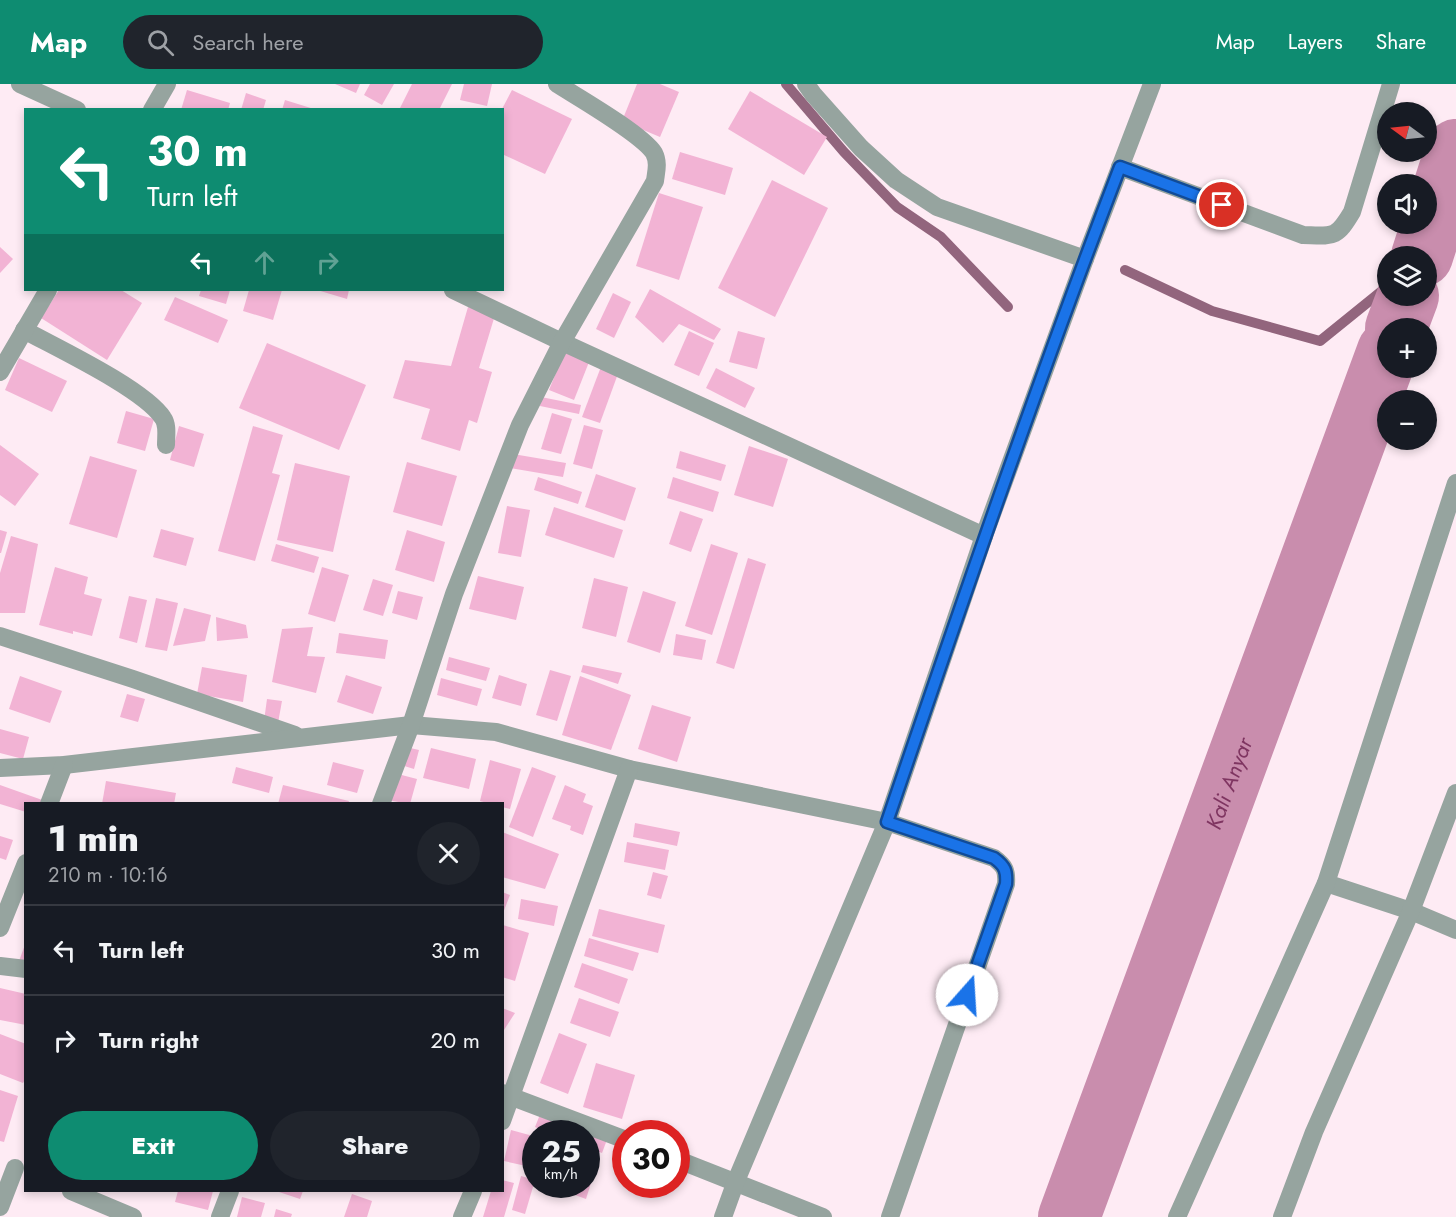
<!DOCTYPE html>
<meta charset="utf-8">
<style>
:root{--surface:#171b24;--page:#20242c;--text:#f1f3f6;--muted:#9ea1a6;--line:#363941;--accent:#0e8c71}
body{margin:0;font-family:Jost,sans-serif;background:var(--page);color:var(--text);height:100vh;display:flex;flex-direction:column;font-size:22px;white-space:nowrap}
*{box-sizing:border-box;margin:0}
p{font-size:20px;color:var(--muted)}
.icon{flex:none;width:33px;height:33px;fill:none;stroke:currentColor;stroke-width:2;stroke-linecap:round;stroke-linejoin:round}
.map{position:relative;flex:1;overflow:hidden}
.side{position:absolute;left:24px;top:718px;width:480px;height:390px;display:flex;flex-direction:column;background:var(--surface);border-radius:0px;box-shadow:0 3px 9px #0003}
.side>*{flex:none}
.banner{position:absolute;left:24px;top:24px;width:480px;height:183px;border-radius:0px;box-shadow:0 3px 9px #0003;background:#0e8c71;color:#fff;overflow:hidden}
.needle{width:39px;rotate:285deg}
.tools{position:absolute;left:1377px;top:18px;display:grid;gap:12px}
.tools a{display:grid;place-items:center;width:60px;height:60px;border-radius:50%;background:var(--surface);box-shadow:0 3px 9px #0003;font-size:30px}
.speed{position:absolute;left:522px;top:1036px;display:flex;gap:12px;font-size:30px;font-weight:700;text-align:center}
.speed>*{display:grid;place-content:center;width:78px;height:78px;border-radius:50%;background:var(--surface);box-shadow:0 3px 9px #0003;line-height:1}
.speed small{font-size:15px;font-weight:400}
.speed .limit{border:9px solid #d22;background:#fff;color:#111}
.pin{position:absolute;display:grid;place-items:center;width:51px;height:51px;color:#fff;margin:-26px;border:3px solid #fff;border-radius:50%;box-shadow:0 2px 6px #0007}
.me{position:absolute;width:66px;margin:-33px;rotate:19deg;stroke-linejoin:round;filter:drop-shadow(0 0 4px #0008)}
.turn{display:flex;align-items:center;gap:21px;height:126px;padding:0 24px;font-size:27px}
.turn .icon{width:78px;height:78px;stroke-width:2.5}
.turn b{display:block;font-size:42px;line-height:51px}
.lanes{display:flex;align-items:center;height:57px;padding:0 24px;background:#0003;justify-content:center;gap:30px;direction:ltr}
.lanes .off{opacity:.35}
.round{display:grid;place-items:center;flex:none;width:63px;height:63px;border-radius:32px;background:var(--page)}
.overview{display:flex;align-items:center;justify-content:space-between;height:102px;padding:0 24px}
h1{font-size:36px;font-weight:800;line-height:45px}
.button{display:flex;gap:12px;margin-top:auto;padding:12px 24px}
.button a{flex:1;height:69px;border-radius:36px;background:var(--accent);color:#fff;font-size:24px;font-weight:800;line-height:69px;text-align:center}
.button a+a{background:var(--page);color:var(--text)}
ul{padding:0;list-style:none}
li{display:flex;align-items:center;gap:18px;height:90px;padding:0 24px;border-top:2px solid var(--line)}
li div{flex:1}
li b{display:block;font-size:22px}
li em{font-style:normal}
header{display:flex;align-items:center;gap:36px;box-sizing:border-box;height:84px;padding:0 30px;background:var(--accent);color:#fff}
header strong{font-size:28px}
nav{display:flex;gap:33px;margin-inline-start:auto;font-size:21px}
.search{width:420px;height:54px;background:var(--page);display:flex;align-items:center;gap:15px;box-sizing:border-box;padding:0 21px;border-radius:33px;color:var(--muted);font-size:22px}
.map>svg:first-child{display:block}
.lines{fill:none;stroke-linecap:round;stroke-linejoin:round}
.stream{stroke:#92657d;stroke-width:10}
.river{stroke:#c98dad;stroke-width:62}
.building{fill:#f2b3d4}
.minor{stroke:#96a49f;stroke-width:18}
.route-casing{stroke:#114b97;stroke-width:15}
.route{stroke:#1a73e8;stroke-width:10}
.labels{text-anchor:middle;stroke-width:4.5;stroke-linejoin:round;paint-order:stroke}
.water-label{font-size:22px;font-style:italic;fill:#7f3561;stroke:#fefefe}
</style>
<header>
<strong>Map</strong>
<div class="search"><svg class="icon" aria-label="search" viewBox="0 0 24 24"><circle cx="10" cy="10" r="6"/><path d="M15 15l6 6"/></svg>Search here</div>
<nav><a>Map</a><a>Layers</a><a>Share</a></nav>
</header>
<div class="map">
<svg width="1456" height="1133" viewBox="0 0 1456 1133">
<rect width="100%" height="100%" fill="#feebf4"/>
<g class="lines">
<g class="stream">
<polyline points="786,0 844,68 897,123 941,153 1008,223"/>
<polyline points="1125,186 1212,227 1320,257 1388,202"/>
</g>
<g class="river">
<polyline points="1422,172 1456,66"/>
<polyline points="1396,244 1408,212"/>
<path id="s1" d="M1069,1133l319,-866"/>
</g>
</g>
<g class="building">
<polygon points="335,0 360,0 356,9"/>
<polygon points="370,0 394,0 382,21 364,11"/>
<polygon points="412,0 452,0 439,26 399,26"/>
<polygon points="464,0 492,0 487,22 460,16"/>
<polygon points="637,0 660,0 679,8 660,53 622,37"/>
<polygon points="187,6 230,19 228,26 181,26"/>
<polygon points="512,6 572,35 545,90 502,70 502,25"/>
<polygon points="750,7 827,53 804,91 728,45"/>
<polygon points="246,9 266,16 263,26 241,26"/>
<polygon points="285,16 314,25 314,26 282,26"/>
<polygon points="680,68 733,84 725,111 672,95"/>
<polygon points="772,96 828,124 775,233 718,204"/>
<polygon points="659,109 703,123 679,196 636,182"/>
<polygon points="0,163 13,175 0,189"/>
<polygon points="650,205 721,245 714,256 679,240 663,259 635,233"/>
<polygon points="59,206 121,206 142,219 107,276 41,234"/>
<polygon points="201,206 230,206 226,220 199,212"/>
<polygon points="249,206 282,206 273,236 243,227"/>
<polygon points="317,206 349,206 347,215"/>
<polygon points="613,209 631,218 614,254 596,245"/>
<polygon points="175,213 228,236 218,259 164,236"/>
<polygon points="468,223 495,231 479,284 492,288 477,339 469,336 460,367 421,355 430,325 393,314 405,276 451,282"/>
<polygon points="689,247 714,259 699,292 674,281"/>
<polygon points="738,247 765,254 757,285 729,278"/>
<polygon points="267,259 366,301 339,366 239,324"/>
<polygon points="566,264 591,273 574,316 549,306"/>
<polygon points="19,274 67,297 52,328 5,306"/>
<polygon points="602,280 619,287 600,339 582,333"/>
<polygon points="716,284 755,304 745,324 706,304"/>
<polygon points="541,313 581,321 579,330 540,322"/>
<polygon points="126,327 154,335 145,367 117,359"/>
<polygon points="552,329 572,335 561,370 541,365"/>
<polygon points="584,341 603,346 592,385 573,380"/>
<polygon points="179,342 204,350 194,383 170,376"/>
<polygon points="253,342 283,351 272,389 280,391 255,477 218,467"/>
<polygon points="0,361 39,390 15,422 0,411"/>
<polygon points="749,362 788,375 773,423 734,411"/>
<polygon points="680,367 726,381 721,397 676,384"/>
<polygon points="513,370 566,379 563,393 510,384"/>
<polygon points="90,372 137,386 117,454 69,440"/>
<polygon points="407,378 457,392 442,442 393,428"/>
<polygon points="295,379 350,392 333,468 277,456"/>
<polygon points="596,390 636,404 625,437 585,423"/>
<polygon points="538,393 582,408 578,420 534,406"/>
<polygon points="673,393 719,408 713,428 667,414"/>
<polygon points="507,422 530,426 521,473 498,469"/>
<polygon points="554,423 623,446 614,474 545,451"/>
<polygon points="680,427 703,435 691,468 669,460"/>
<polygon points="161,445 194,454 186,482 153,473"/>
<polygon points="0,446 7,448 1,469 0,469"/>
<polygon points="407,446 445,458 434,498 395,486"/>
<polygon points="11,452 38,460 25,529 0,529 0,489"/>
<polygon points="276,460 319,473 314,489 271,477"/>
<polygon points="711,460 738,469 712,551 685,542"/>
<polygon points="748,474 766,480 734,585 716,579"/>
<polygon points="55,483 88,493 84,510 102,515 92,552 73,547 73,550 39,541"/>
<polygon points="322,483 349,491 335,538 308,530"/>
<polygon points="478,492 524,503 516,536 469,525"/>
<polygon points="594,494 628,503 616,553 582,544"/>
<polygon points="373,495 393,501 383,532 363,526"/>
<polygon points="398,507 423,513 417,536 392,529"/>
<polygon points="643,507 676,518 660,569 627,558"/>
<polygon points="129,512 147,516 137,559 119,554"/>
<polygon points="156,514 178,519 167,567 145,563"/>
<polygon points="184,524 211,531 205,557 173,562"/>
<polygon points="216,533 246,541 248,554 217,557"/>
<polygon points="313,543 307,572 325,573 316,609 272,598 282,545"/>
<polygon points="339,549 388,556 385,575 336,569"/>
<polygon points="676,550 706,556 702,576 673,571"/>
<polygon points="449,573 490,584 486,597 446,586"/>
<polygon points="583,581 622,589 618,600 581,588"/>
<polygon points="202,583 247,591 243,618 197,610"/>
<polygon points="550,586 571,592 557,637 536,631"/>
<polygon points="346,591 382,603 373,630 337,618"/>
<polygon points="499,591 527,600 521,622 492,614"/>
<polygon points="20,592 62,607 50,639 9,625"/>
<polygon points="580,592 631,611 611,666 562,651"/>
<polygon points="441,594 482,605 477,622 437,611"/>
<polygon points="127,610 145,615 138,638 120,633"/>
<polygon points="267,615 282,617 278,639 264,637"/>
<polygon points="652,621 691,633 677,678 638,665"/>
<polygon points="0,645 29,653 23,675 0,669"/>
<polygon points="406,663 419,666 414,685 401,681"/>
<polygon points="431,664 476,675 469,705 423,694"/>
<polygon points="490,676 521,685 510,725 502,723 502,720 491,720 480,717"/>
<polygon points="333,678 364,686 357,709 327,701"/>
<polygon points="236,683 273,693 269,709 232,699"/>
<polygon points="532,683 556,692 533,753 509,743"/>
<polygon points="394,689 417,695 410,720 387,716"/>
<polygon points="106,697 176,709 174,720 102,720"/>
<polygon points="0,701 45,717 45,720 26,720 26,728 0,720"/>
<polygon points="283,701 349,717 348,720 278,720"/>
<polygon points="565,701 586,710 583,718 593,722 583,751 570,746 571,742 552,735"/>
<polygon points="635,739 680,748 677,762 633,753"/>
<polygon points="502,748 559,770 545,805 502,793"/>
<polygon points="0,752 13,756 6,776 0,774"/>
<polygon points="627,758 669,766 665,786 624,778"/>
<polygon points="653,788 668,792 661,815 647,811"/>
<polygon points="502,808 510,811 503,829 502,829"/>
<polygon points="521,815 558,822 554,842 518,835"/>
<polygon points="599,825 665,841 658,869 592,852"/>
<polygon points="503,841 529,849 515,897 502,893"/>
<polygon points="589,854 639,869 633,887 584,872"/>
<polygon points="26,858 26,879 19,877"/>
<polygon points="582,879 628,895 619,920 574,903"/>
<polygon points="0,904 26,910 26,941 0,936"/>
<polygon points="579,914 619,928 610,953 570,939"/>
<polygon points="502,924 515,929 502,949"/>
<polygon points="559,949 587,960 568,1010 540,999"/>
<polygon points="0,950 26,960 26,994 23,999 0,990"/>
<polygon points="596,979 635,991 622,1035 583,1023"/>
<polygon points="0,1006 18,1012 4,1058 0,1057"/>
<polygon points="541,1028 608,1053 602,1069 586,1063 586,1050 552,1050 535,1043"/>
<polygon points="511,1046 533,1052 526,1082 504,1077"/>
<polygon points="586,1083 595,1086 586,1115 564,1107 566,1101 586,1101"/>
<polygon points="521,1092 535,1096 525,1130 512,1126"/>
<polygon points="502,1096 514,1099 504,1133 483,1133 491,1107 502,1107"/>
<polygon points="178,1107 213,1107 208,1126 175,1118"/>
<polygon points="276,1107 303,1107 300,1115"/>
<polygon points="352,1110 372,1117 367,1133 344,1133"/>
<polygon points="242,1113 265,1119 261,1133 237,1133"/>
<polygon points="276,1125 292,1130 291,1133 274,1133"/>
</g>
<g class="lines">
<g class="minor">
<polyline points="20,0 77,26"/>
<polyline points="806,0 813,10 861,64 896,96 937,123 1085,175"/>
<polyline points="152,26 167,0"/>
<path d="M1120,83l183,68c30,1 33,4 49,-23l39,-128"/>
<polyline points="453,206 562,258 984,452"/>
<path d="M24,246c33,18 120,59 139,88 5,7 3,18 3,27"/>
<polyline points="0,288 48,206"/>
<polyline points="0,552 133,595 295,651"/>
<path d="M0,684l64,-3 347,-40 85,7 133,37 258,53 107,36c11,8 13,13 12,26l-116,333"/>
<polyline points="49,720 64,681"/>
<path d="M381,720l30,-79 43,-131 66,-169 42,-83 93,-161c1,-9 4,-18 -1,-28 -12,-19 -75,-55 -97,-69"/>
<polyline points="1326,799 1411,827 1456,846"/>
<polyline points="0,844 26,779"/>
<polyline points="0,882 26,885"/>
<polyline points="502,1009 626,1056"/>
<polyline points="502,1037 629,685"/>
<polyline points="676,1075 823,1133"/>
<polyline points="71,1107 133,1133"/>
<polyline points="0,1123 15,1084"/>
<polyline points="220,1133 230,1107"/>
<polyline points="462,1133 473,1107"/>
<polyline points="723,1133 736,1097 887,738 984,452 1085,175 1152,0"/>
<polyline points="1177,1133 1326,799 1456,399"/>
<polyline points="1282,1133 1314,1048 1411,827 1456,709"/>
</g>
</g>
<g class="lines">
<g class="route-casing">
<path id="route" d="M967,911l39,-111c1,-13 -1,-18 -12,-26l-107,-36c75,-220 150,-439 233,-655l102,38"/>
</g>
<use href="#route" class="route"/>
</g>
<g class="labels">
<g class="water-label">
<text dy="8" stroke="none"><textPath href="#s1" startOffset="462">Kali Anyar</textPath></text>
</g>
</g>
</svg>
<div class="tools">
<a><svg class="needle" viewBox="-14 -14 28 28"><path d="M0-13l5 13h-10z" fill="#e53935"/><path d="M0 13l5-13h-10z" fill="#9ea1a6"/></svg></a>
<a><svg class="icon" aria-label="sound" viewBox="0 0 24 24"><path d="M4 9h4l5-4v14l-5-4H4zM17 9q2 3 0 6"/></svg></a>
<a><svg class="icon" aria-label="layers" viewBox="0 0 24 24"><path d="M12 4l9 5-9 5-9-5zM3 14l9 5 9-5"/></svg></a>
<a>+</a>
<a>−</a>
</div>
<div class="speed"><div>25<small>km/h</small></div><div class="limit">30</div></div>
<div class="pin" style="left:1222px;top:121px;background:#d93025"><svg class="icon" aria-label="arrive" viewBox="0 0 24 24"><path d="M6 21V4h12l-3 4 3 4H6"/></svg></div>
<svg class="me" style="left:967px;top:911px" viewBox="-20 -20 40 40"><circle r="19" fill="#fff"/><path d="M0-13L10 11 0 6-10 11z" fill="#1a73e8"/></svg>
<div class="banner">
<div class="turn"><svg class="icon" aria-label="left" viewBox="0 0 24 24"><path d="M17 20v-9H6M10 6l-5 5 5 5"/></svg><div><b>30 m</b>Turn left</div></div>
<div class="lanes"><svg class="icon" aria-label="left" viewBox="0 0 24 24"><path d="M17 20v-9H6M10 6l-5 5 5 5"/></svg><svg class="icon off" aria-label="ahead" viewBox="0 0 24 24"><path d="M12 20V5M6 11l6-6 6 6"/></svg><svg class="icon off" aria-label="right" viewBox="0 0 24 24"><path d="M7 20v-9h11M14 6l5 5-5 5"/></svg></div>
</div>
<section class="side">
<div class="overview"><div><h1>1 min</h1><p>210 m · 10:16</p></div><a class="round"><svg class="icon" aria-label="close" viewBox="0 0 24 24"><path d="M6 6l12 12M18 6L6 18"/></svg></a></div>
<ul>
<li><svg class="icon" aria-label="left" viewBox="0 0 24 24"><path d="M17 20v-9H6M10 6l-5 5 5 5"/></svg><div><b>Turn left</b></div><em>30 m</em></li>
<li><svg class="icon" aria-label="right" viewBox="0 0 24 24"><path d="M7 20v-9h11M14 6l5 5-5 5"/></svg><div><b>Turn right</b></div><em>20 m</em></li>
</ul>
<div class="button"><a>Exit</a><a>Share</a></div>
</section>
</div>
